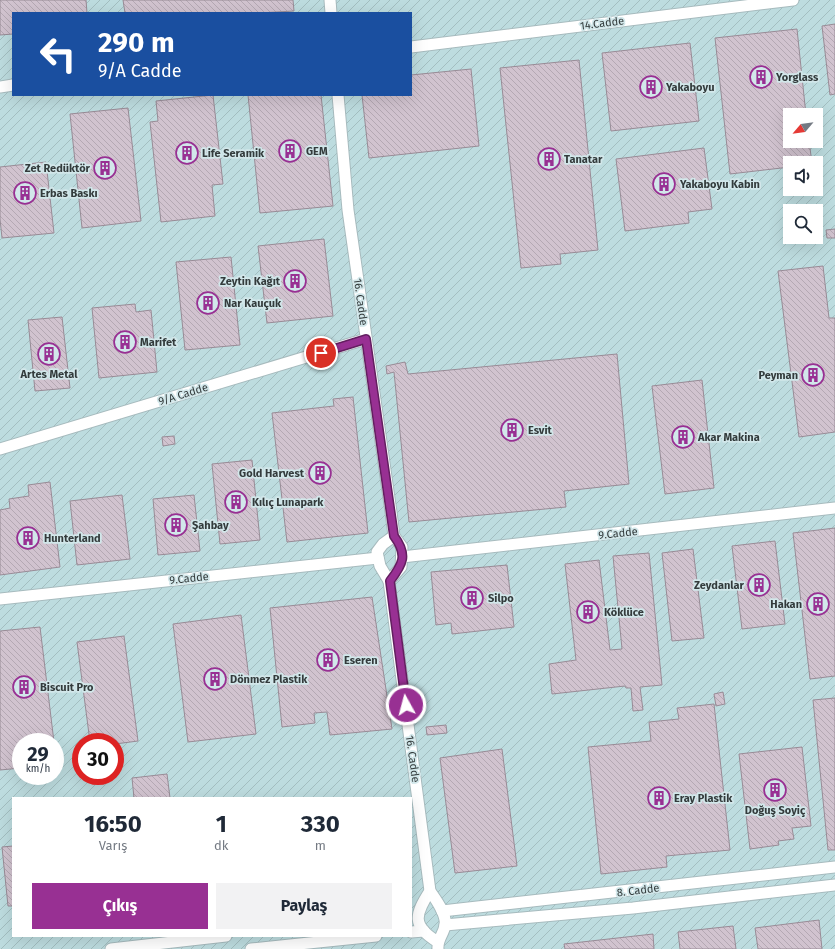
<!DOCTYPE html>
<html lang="tr">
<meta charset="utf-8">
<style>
:root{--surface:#fff;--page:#f2f2f3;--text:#1f2937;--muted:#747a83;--accent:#983093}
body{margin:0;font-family:"Fira Sans",sans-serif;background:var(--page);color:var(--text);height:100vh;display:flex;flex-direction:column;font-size:15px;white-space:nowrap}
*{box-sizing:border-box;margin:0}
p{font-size:13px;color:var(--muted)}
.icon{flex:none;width:22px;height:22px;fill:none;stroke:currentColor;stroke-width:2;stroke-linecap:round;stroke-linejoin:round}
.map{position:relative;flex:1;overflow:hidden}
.details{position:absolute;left:12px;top:797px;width:400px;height:140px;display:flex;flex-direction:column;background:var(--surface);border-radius:0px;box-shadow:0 4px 16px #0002}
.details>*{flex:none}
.hud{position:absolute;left:12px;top:12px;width:400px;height:84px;border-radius:0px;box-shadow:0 4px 16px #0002;background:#1a4fa0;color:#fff;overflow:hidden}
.needle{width:26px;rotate:241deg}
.buttons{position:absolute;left:783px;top:108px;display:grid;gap:8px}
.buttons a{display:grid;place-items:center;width:40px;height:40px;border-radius:0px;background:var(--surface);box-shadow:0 4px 16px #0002;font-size:20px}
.speed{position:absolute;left:12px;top:733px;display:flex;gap:8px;font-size:20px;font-weight:700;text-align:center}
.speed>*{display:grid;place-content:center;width:52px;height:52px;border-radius:50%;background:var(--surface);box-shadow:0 4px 16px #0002;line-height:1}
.speed small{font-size:10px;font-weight:400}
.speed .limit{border:6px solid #d22;background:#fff;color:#111}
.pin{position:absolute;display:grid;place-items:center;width:34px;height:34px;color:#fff;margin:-17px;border:2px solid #fff;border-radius:50%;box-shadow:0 1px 4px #0007}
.me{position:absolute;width:44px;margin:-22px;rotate:353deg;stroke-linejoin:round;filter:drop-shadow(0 0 3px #0008)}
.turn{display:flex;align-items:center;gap:14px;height:84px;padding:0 20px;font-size:18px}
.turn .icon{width:52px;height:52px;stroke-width:2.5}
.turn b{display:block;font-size:28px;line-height:34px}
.eta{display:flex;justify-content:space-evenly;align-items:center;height:68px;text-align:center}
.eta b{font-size:24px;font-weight:700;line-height:28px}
.button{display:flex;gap:8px;margin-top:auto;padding:8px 20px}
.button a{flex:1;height:46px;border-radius:0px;background:var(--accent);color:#fff;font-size:16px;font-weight:700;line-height:46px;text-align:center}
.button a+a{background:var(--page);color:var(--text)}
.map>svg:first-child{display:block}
.industrial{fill:url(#industrial-furrows);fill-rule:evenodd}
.building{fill:url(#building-back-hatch);stroke:#988b96}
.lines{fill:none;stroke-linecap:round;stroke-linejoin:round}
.minor-casing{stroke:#a7bbbe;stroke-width:13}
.minor{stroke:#fff;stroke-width:11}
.route-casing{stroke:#631f60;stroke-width:10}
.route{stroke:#983093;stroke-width:7}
.labels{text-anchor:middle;stroke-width:3.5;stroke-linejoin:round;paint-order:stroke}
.street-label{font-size:11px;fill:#333b3c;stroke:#d2e7ea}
.poi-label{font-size:11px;font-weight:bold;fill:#333b3c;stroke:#d2e7ea;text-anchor:start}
</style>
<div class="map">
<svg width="835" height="949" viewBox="0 0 835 949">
<defs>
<pattern id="industrial-furrows" width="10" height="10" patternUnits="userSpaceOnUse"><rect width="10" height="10" fill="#bddcdf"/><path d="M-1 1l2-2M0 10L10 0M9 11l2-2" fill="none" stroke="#a3bec0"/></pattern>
<pattern id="building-back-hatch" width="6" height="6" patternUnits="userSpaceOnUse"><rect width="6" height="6" fill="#d1c3cf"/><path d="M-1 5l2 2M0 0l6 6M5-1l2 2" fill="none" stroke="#b4a8b3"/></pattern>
</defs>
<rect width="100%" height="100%" fill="#d2e7ea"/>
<path class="industrial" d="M0,0h835v949h-835zM13,13h398v82h-398zM790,115h26v26h-26zM790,163h26v26h-26zM790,211h26v26h-26zM21,742h34v34h-34zM81,742h34v34h-34zM13,798h398v138h-398z"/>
<g class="building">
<polygon points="0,0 86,0 87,13 13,13 13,34 0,35"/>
<polygon points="123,0 293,0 294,11 259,13 125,13"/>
<polygon points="835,24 835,94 830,95 822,26"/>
<polygon points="797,29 806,115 790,115 790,141 809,141 812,163 790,163 790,167 730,174 715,38"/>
<polygon points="690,43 699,121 611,131 602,53"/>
<polygon points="579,60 598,250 560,254 561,264 521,268 500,68"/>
<polygon points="471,69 479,146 369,158 362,95 411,95 411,75"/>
<polygon points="213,95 223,184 212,185 215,216 161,222 150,122 158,121 156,101"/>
<polygon points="248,95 321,95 333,206 260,213"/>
<polygon points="128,108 141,221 82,228 70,114"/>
<polygon points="704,148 712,209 688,212 689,223 625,231 616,159"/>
<polygon points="46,162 54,233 2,238 0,219 0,167"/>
<polygon points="835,229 835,238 827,238 826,230"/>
<polygon points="324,239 333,316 267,323 258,246"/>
<polygon points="231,257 240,345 185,350 176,262"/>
<polygon points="823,266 829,318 835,318 835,432 799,437 778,271"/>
<polygon points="135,304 136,312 151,310 157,372 99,378 92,308"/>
<polygon points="62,317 70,388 35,391 28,320"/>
<polygon points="617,354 629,484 564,491 566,507 409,522 394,372 387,374 386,366 405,362 408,374"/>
<polygon points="702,380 714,488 665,494 652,386"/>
<polygon points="353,397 368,533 287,542 272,413 334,406 333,399"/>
<polygon points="174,436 175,444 163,446 162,437"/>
<polygon points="252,460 260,540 220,544 212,464"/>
<polygon points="50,482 60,567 0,575 0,510 10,508 9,499 29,496 28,485"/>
<polygon points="122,495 130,559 77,565 70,501"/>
<polygon points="194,495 200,551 158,555 153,499"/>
<polygon points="835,528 835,676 810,679 793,533"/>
<polygon points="775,541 785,624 742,629 732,546"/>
<polygon points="693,549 704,638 672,641 662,553"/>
<polygon points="649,553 662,685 640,687 643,710 633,711 631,688 626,688 625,686 552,694 549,664 576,660 565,564 599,560 610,650 622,649 613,556"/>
<polygon points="507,565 514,627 452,634 451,623 436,625 431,572"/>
<polygon points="372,597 392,729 330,735 327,712 314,713 315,723 282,727 270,608"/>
<polygon points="241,615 256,734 188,742 173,624"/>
<polygon points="40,627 54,742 21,742 21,768 0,770 0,631"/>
<polygon points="124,636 138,741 115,744 115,742 90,742 77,642"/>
<polygon points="723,692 725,704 716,706 714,694"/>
<polygon points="835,698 835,850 828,850 813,700"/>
<polygon points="714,704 730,850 666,856 667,867 601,874 588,747 651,741 649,722 679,719 677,708"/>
<polygon points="446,725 447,733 427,735 426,727"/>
<polygon points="802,747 811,826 792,828 794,839 778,841 779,845 750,849 739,754"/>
<polygon points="502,749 517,866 455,873 440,758"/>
<polygon points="167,774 170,798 134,798 132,778"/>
<polygon points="13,846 13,906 8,906 2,847"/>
<polygon points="819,920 822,949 758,949 755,928"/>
<polygon points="733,926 736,949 680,949 678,932"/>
<polygon points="653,934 654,949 565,949 564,944"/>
</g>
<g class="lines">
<g class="minor-casing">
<g id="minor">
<polyline points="330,0 331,13"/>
<polyline points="411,47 793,0"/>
<polyline points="0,87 13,85"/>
<path d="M338,95l10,115 43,302 3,24 8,11 -1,20 -12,14 41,310c6,9 17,23 15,34 -1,9 -8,14 -7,24"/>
<polyline points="0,449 366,339"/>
<polyline points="402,557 835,508"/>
<polyline points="389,581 380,566 377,552 383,544 394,536"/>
<polyline points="0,599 378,558"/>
<path d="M430,891c-15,23 -19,35 8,51"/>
<polyline points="442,911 835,867"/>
<polyline points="445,925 633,908 835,885"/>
<polyline points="411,932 424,931"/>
<polyline points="111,949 226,936"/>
<polyline points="251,949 376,936"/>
</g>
</g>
<use href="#minor" class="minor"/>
</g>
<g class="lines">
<g class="route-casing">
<path id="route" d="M321,353l45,-14 28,197c14,19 9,28 -4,45l16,124"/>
</g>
<use href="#route" class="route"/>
</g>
<defs>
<g id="building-ring" transform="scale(1.15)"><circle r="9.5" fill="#d2e7ea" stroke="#983093" stroke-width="1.5"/><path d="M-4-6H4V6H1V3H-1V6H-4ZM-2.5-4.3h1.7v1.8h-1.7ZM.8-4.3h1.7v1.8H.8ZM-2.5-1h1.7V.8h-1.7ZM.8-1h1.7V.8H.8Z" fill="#983093"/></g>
</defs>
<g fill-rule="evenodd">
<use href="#building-ring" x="761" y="77"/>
<use href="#building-ring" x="651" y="87"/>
<use href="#building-ring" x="290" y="151"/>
<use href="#building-ring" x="187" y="153"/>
<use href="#building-ring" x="549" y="159"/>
<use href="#building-ring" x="105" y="168"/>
<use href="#building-ring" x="664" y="184"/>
<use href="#building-ring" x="25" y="193"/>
<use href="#building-ring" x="295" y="281"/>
<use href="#building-ring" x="208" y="303"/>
<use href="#building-ring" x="125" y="342"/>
<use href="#building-ring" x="49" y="354"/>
<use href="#building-ring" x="813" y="375"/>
<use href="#building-ring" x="512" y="430"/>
<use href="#building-ring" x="683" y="437"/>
<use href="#building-ring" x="320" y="473"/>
<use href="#building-ring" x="236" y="502"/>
<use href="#building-ring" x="176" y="525"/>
<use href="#building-ring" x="28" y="538"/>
<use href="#building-ring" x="759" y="585"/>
<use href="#building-ring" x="472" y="598"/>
<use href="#building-ring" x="818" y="604"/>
<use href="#building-ring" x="588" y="612"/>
<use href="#building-ring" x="328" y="660"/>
<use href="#building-ring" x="215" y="679"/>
<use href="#building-ring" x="24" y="687"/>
<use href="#building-ring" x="775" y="790"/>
<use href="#building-ring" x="659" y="798"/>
</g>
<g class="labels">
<g class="street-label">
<text transform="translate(602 23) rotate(-7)" y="4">14.Cadde</text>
<text transform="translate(361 302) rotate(82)" y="4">16. Cadde</text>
<text transform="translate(183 394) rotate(-17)" y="4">9/A Cadde</text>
<text transform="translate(618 533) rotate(-6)" y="4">9.Cadde</text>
<text transform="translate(189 578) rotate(-6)" y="4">9.Cadde</text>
<text transform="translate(413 759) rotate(82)" y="4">16. Cadde</text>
<text transform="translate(638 890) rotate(-7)" y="4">8. Cadde</text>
</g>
<g class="poi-label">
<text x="776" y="81">Yorglass</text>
<text x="666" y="91">Yakaboyu</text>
<text x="306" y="155">GEM</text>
<text x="202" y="157">Life Seramik</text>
<text x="564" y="163">Tanatar</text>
<text x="90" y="172" text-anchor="end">Zet Redüktör</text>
<text x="680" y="188">Yakaboyu Kabin</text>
<text x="40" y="197">Erbas Baskı</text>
<text x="280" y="285" text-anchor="end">Zeytin Kağıt</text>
<text x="224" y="307">Nar Kauçuk</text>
<text x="140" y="346">Marifet</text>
<text x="49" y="378" text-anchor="middle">Artes Metal</text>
<text x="798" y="379" text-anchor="end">Peyman</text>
<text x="528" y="434">Esvit</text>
<text x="698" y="441">Akar Makina</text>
<text x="304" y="477" text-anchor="end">Gold Harvest</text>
<text x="252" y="506">Kılıç Lunapark</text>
<text x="192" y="529">Şahbay</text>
<text x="44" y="542">Hunterland</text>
<text x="744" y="589" text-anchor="end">Zeydanlar</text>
<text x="488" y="602">Silpo</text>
<text x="802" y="608" text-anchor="end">Hakan</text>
<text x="604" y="616">Köklüce</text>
<text x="344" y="664">Eseren</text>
<text x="230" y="683">Dönmez Plastik</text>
<text x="40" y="691">Biscuit Pro</text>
<text x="674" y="802">Eray Plastik</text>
<text x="775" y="814" text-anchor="middle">Doğuş Soyiç</text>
</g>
</g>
</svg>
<div class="buttons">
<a><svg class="needle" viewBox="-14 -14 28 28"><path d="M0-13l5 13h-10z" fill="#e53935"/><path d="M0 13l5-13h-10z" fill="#747a83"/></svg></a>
<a><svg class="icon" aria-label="sound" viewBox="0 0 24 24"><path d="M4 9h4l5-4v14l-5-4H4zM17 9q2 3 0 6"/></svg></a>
<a><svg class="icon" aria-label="search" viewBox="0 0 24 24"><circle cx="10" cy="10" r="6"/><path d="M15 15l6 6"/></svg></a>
</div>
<div class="speed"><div>29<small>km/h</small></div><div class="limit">30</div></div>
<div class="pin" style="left:321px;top:353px;background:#d93025"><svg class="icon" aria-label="arrive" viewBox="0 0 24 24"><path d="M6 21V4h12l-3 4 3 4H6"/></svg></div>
<svg class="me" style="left:406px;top:705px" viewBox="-20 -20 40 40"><circle r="17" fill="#983093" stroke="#fff" stroke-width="3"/><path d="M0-11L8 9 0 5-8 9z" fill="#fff"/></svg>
<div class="hud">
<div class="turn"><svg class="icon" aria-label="left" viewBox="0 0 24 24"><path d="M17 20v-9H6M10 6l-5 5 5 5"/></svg><div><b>290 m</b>9/A Cadde</div></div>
</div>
<section class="details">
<div class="eta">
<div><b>16:50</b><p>Varış</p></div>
<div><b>1</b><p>dk</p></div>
<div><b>330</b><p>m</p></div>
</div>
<div class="button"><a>Çıkış</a><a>Paylaş</a></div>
</section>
</div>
